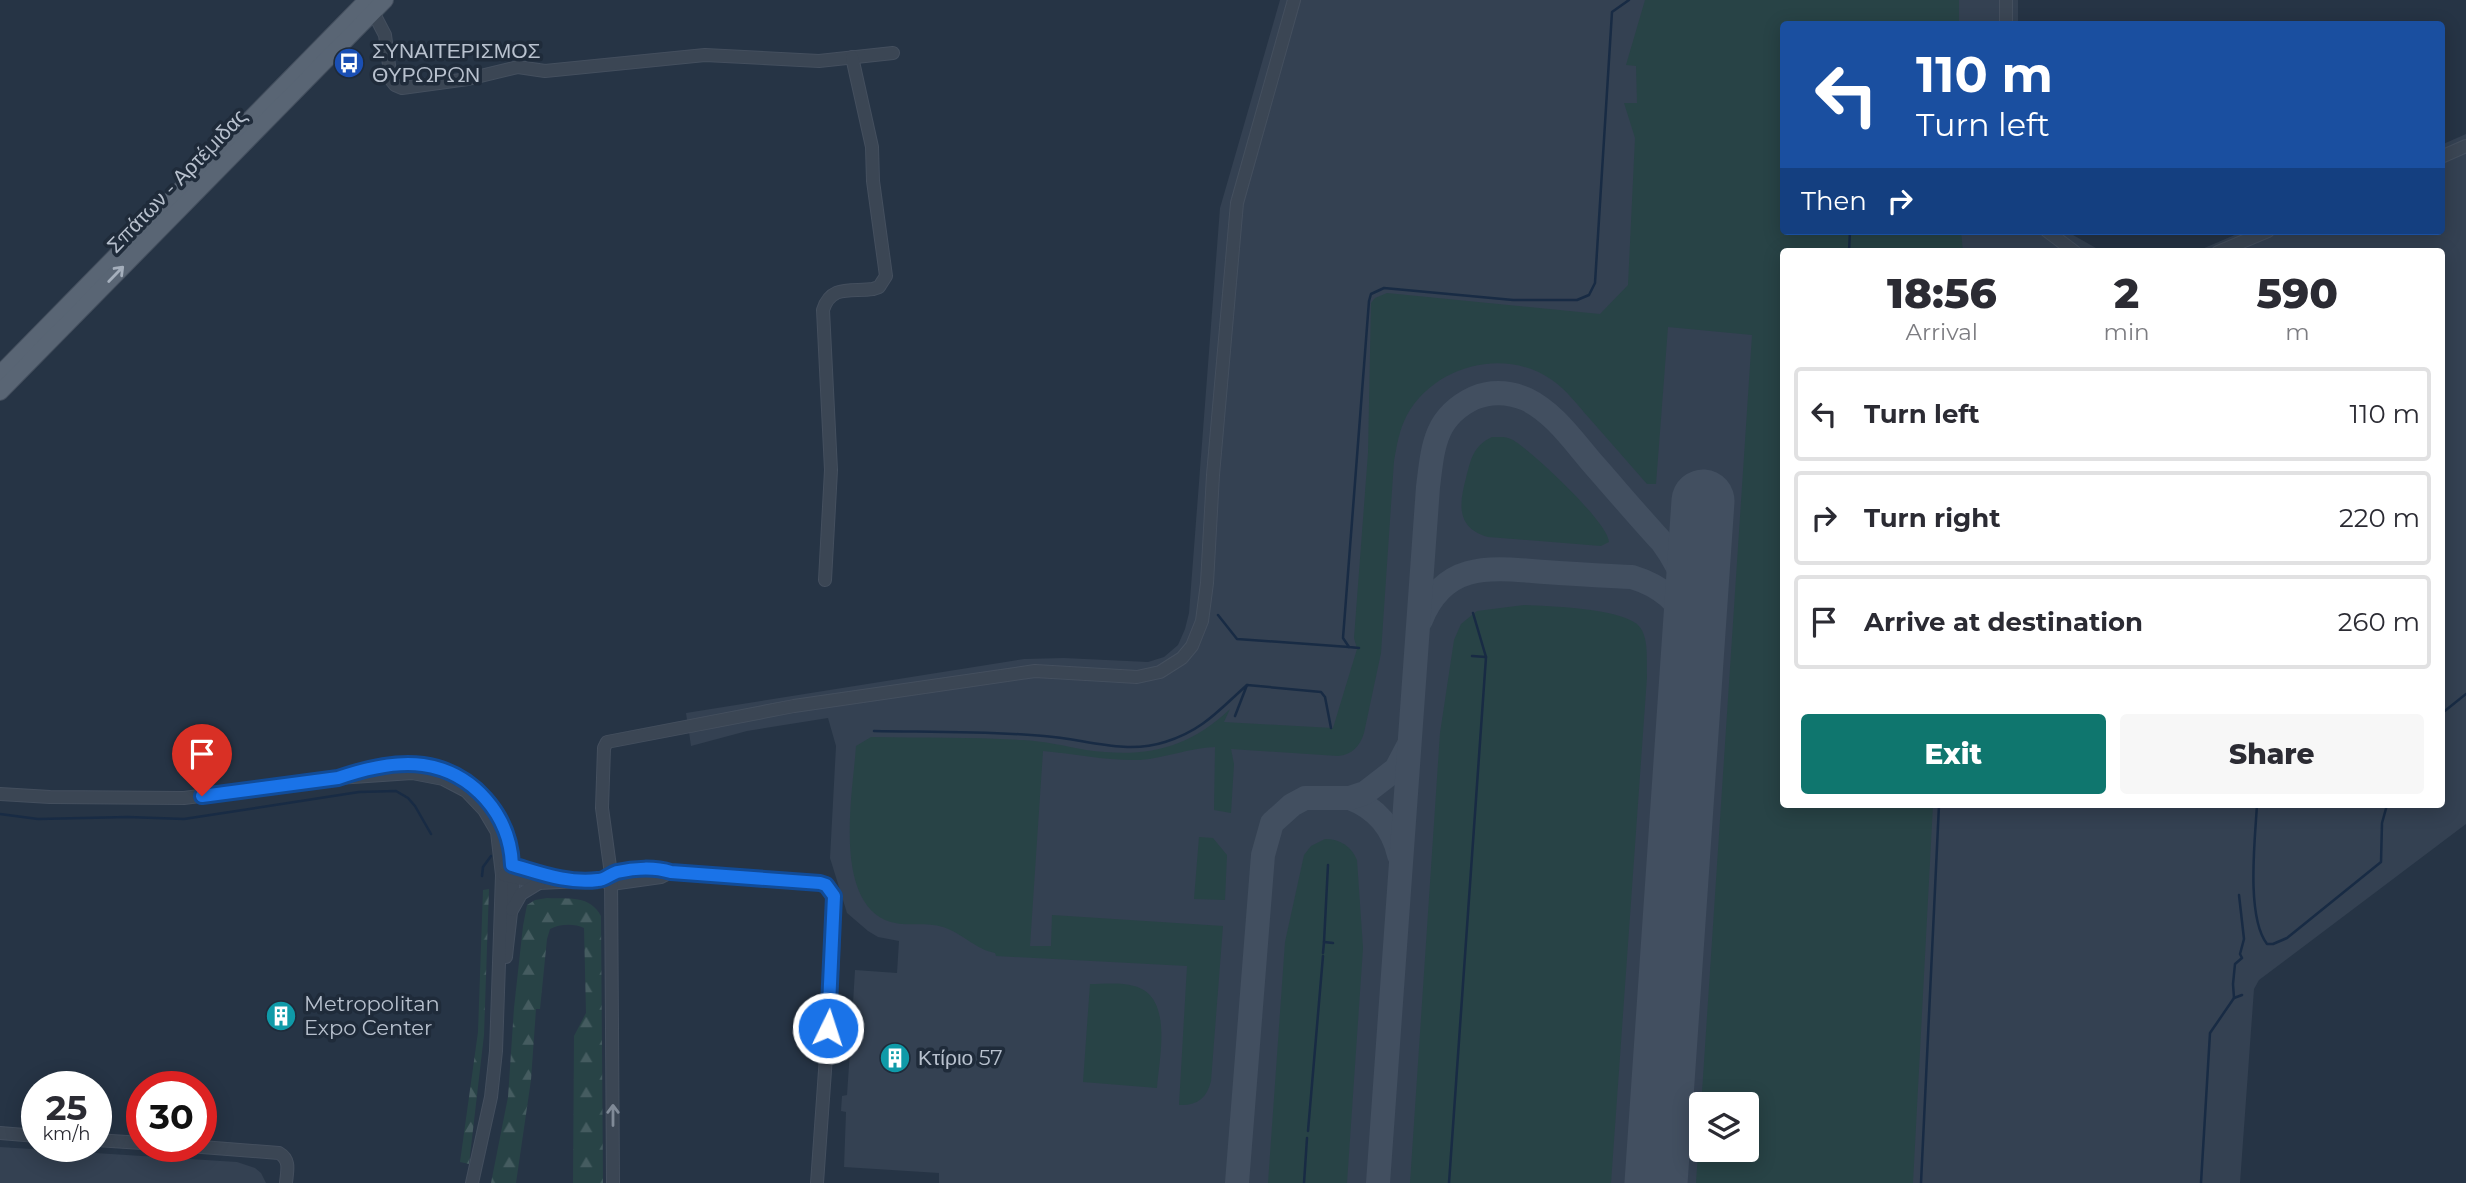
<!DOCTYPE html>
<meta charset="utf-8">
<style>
:root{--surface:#fff;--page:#f7f7f7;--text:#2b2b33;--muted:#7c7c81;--line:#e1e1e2;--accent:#0f766e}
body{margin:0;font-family:Montserrat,sans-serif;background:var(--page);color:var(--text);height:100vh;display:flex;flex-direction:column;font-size:26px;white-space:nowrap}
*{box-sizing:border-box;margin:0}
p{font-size:23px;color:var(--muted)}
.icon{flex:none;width:38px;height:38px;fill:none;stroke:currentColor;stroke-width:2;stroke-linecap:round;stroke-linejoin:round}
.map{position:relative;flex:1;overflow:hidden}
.panel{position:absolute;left:1780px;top:248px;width:665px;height:560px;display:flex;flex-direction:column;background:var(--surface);border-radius:7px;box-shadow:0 4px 18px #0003}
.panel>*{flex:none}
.banner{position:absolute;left:1780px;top:21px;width:665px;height:214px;border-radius:7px;box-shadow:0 4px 18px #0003;background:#1a4fa0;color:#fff;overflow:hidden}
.fabs{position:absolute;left:1689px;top:1092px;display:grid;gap:14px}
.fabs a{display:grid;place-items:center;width:70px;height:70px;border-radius:7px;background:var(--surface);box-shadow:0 4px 18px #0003;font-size:35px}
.speed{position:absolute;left:21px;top:1071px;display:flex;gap:14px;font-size:35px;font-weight:700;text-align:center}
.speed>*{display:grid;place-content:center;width:91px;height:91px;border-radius:50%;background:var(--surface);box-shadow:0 4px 18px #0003;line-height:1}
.speed small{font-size:18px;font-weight:400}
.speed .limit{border:10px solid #d22;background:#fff;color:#111}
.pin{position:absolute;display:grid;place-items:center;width:60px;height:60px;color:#fff;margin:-72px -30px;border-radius:50% 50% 50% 0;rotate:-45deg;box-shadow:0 0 7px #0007}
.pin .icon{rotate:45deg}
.me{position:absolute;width:77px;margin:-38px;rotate:4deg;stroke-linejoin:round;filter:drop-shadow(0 0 5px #0008)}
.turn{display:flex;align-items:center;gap:24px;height:147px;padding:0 21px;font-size:32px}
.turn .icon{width:91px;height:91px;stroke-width:2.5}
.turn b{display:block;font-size:49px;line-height:60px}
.then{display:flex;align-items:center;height:66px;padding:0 21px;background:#0003;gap:14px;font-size:26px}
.eta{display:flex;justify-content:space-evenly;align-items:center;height:119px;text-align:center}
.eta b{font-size:42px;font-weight:800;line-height:49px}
.button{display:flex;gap:14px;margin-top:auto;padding:14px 21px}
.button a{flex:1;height:80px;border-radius:7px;background:var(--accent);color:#fff;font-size:28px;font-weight:800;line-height:80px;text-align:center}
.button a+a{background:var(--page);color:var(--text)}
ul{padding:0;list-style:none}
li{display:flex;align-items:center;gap:21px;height:94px;margin:0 14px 10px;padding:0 7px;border:4px solid var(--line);border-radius:7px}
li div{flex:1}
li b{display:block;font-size:26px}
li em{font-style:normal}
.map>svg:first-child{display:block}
.airport{fill:#344152;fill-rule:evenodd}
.grass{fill:#284346;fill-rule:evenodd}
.forest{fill:url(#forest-firs)}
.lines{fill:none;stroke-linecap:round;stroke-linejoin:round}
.stream{stroke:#182b44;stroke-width:2.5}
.taxiway{stroke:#424f60;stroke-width:24}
.runway{stroke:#424f60;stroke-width:63}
.minor-casing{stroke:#444f5e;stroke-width:14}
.major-casing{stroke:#444f5e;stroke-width:18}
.minor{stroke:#3b4654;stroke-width:12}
.major{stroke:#596574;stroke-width:16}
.oneway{stroke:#a5afbc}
.oneway2{stroke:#808a97}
.route-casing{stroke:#114b97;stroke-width:18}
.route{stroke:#1a73e8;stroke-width:12}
.labels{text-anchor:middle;stroke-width:7;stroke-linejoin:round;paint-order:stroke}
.poi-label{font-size:21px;fill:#b8c1ce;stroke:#1f2b3a;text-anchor:start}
.street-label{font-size:21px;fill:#b8c1ce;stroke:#1f2b3a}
</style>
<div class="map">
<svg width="2466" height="1183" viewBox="0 0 2466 1183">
<defs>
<pattern id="forest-firs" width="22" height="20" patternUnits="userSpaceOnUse" patternTransform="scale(1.75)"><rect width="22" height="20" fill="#284346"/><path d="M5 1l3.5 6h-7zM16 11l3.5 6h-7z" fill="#455c60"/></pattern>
</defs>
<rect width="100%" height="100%" fill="#263445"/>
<g class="airport">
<path d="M1280,0h738v24h-235v207h283l37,21h-320v553h658v-553h-246l49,-21h197v-86l25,-11v690l-207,156 -5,9 -14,194h-1301v-10l-95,-6 2,-55 -5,-1 1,-15 5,-1 5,-74 -5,-1 1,-17h5l2,-33 42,3 2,-32 -21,-4 -10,-6 -21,-18 -17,-55 6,-112 -8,-28 -81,13 -56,15 -2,-14 12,-1 -2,-12 -12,1 -1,-7 338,-54 40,-1 84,4 16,-5 14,-12 7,-16 4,-16 31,-405zM1701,1104h45v46h-45z"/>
<polygon points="0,1147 237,1162 255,1168 261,1173 266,1183 0,1183"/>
</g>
<g class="grass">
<path d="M1645,0h314v24h-176v207h178l2,21h-180v553h150l-20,378h-217l56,-848 -84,-8 -12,157h-9c-19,-22 -38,-43 -57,-65 -12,-13 -23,-29 -38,-39 -47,-33 -117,-15 -145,35 -8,15 -10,30 -13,46l-13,192 -17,80c-4,13 -12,22 -26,23l-107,-7 3,15 -3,49 -17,-3 1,-63c-26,1 -50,11 -75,13 -33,1 -64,-6 -97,-9l-13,195h21l1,-31 171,11 -12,155c-4,17 -14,25 -32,24l8,-139 -191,-10 -1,-3c-20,-4 -33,-20 -52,-26 -19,-6 -40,1 -58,-7 -52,-25 -32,-128 -29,-174l15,-9c50,1 101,0 151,3 22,1 43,6 64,10 58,8 101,0 144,-41l-6,13 109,6 24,-79 -3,-11 14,-185 3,-150 4,-5 12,-5 213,21 28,-29 7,-147 -11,-35h13l-1,-37 -10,-1zM1701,1104h45v46h-45z"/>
<path d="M1492,437c8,0 14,-1 21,3 20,12 95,82 96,102l-8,4 -113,-9c-32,-9 -29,-33 -22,-59 5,-19 7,-32 26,-41z"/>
<path d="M1524,605c25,1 93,3 113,19 13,11 9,37 10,53l-36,506h-201l30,-450 14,-93 7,-16 16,-13z"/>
<polygon points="1199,837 1213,838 1227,855 1225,900 1194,899"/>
<path d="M1325,839c15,0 26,7 32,21l6,88 -16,235h-79l17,-241 19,-87 7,-9z"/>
<path d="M1090,984c14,0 30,-2 44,2 40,10 25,72 23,102l-74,-6z"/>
</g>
<g class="forest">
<polygon points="489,889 484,1035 469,1164 460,1162 478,1032 483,890"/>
<path d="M547,898c22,1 43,-3 54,18l2,267h-30l1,-147 12,-23 -2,-85c-10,-5 -25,-4 -34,1l-3,10 -7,70h-4l-5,71 -15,103h-25l17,-86 6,-89 9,-82 4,-21 8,-5z"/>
</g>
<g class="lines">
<g class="stream">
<polyline points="1849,252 1850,231"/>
<polyline points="1218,615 1237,639 1349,647"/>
<polyline points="1359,648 1349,647 1343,638 1369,301 1371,294 1384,288 1513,300 1577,300 1589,295 1595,283 1612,12 1629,0"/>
<polyline points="1472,656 1486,657"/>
<polyline points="2441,714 2466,694"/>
<polyline points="1235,716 1247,685 1321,692 1325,697 1331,728"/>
<path d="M874,731c56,1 114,0 170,5 41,3 81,19 121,6 37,-11 54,-32 82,-57"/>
<path d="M2257,805c-2,34 -11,112 10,139h6l14,-6 94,-76 1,-39 5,-18"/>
<polyline points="0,814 38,819 128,817 184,819 359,792 396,791 408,798 415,806 431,834"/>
<polyline points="482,876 483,867 491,856"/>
<polyline points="1324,942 1328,865"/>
<polyline points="1323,953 1324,942 1333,943"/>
<polyline points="2234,998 2242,995"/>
<polyline points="1308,1131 1323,956"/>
<polyline points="1304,1183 1307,1138"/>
<polyline points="1449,1183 1486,657 1473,613"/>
<polyline points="1921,1183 1939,805"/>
<polyline points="2201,1183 2210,1033 2234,998 2233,984 2235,964 2242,958 2240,954 2244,939 2239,895"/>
</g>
<g class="taxiway">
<path d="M1421,620c24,-60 71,-52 124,-48 29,2 58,4 87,5 26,8 48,23 57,50"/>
<path d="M1350,798c26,10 43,30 49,57"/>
<polyline points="1237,1183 1263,855 1272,823 1292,805 1305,798 1350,798 1365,793 1396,769 1407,748"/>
<path d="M1378,1183l50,-696c5,-40 6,-70 46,-89 17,-7 35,-6 52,1 29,14 48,43 69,67 22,25 44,51 67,76 25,34 30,60 31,101"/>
</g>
<polyline class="runway" points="1656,1183 1703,501"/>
<g class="minor-casing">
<g id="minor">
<polyline points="373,12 385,35 391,80 395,85 402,88 468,79 518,67 545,71 705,55 819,61 893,53"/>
<polyline points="2006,24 2006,0"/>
<polyline points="2441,157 2466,146"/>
<polyline points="2047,231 2075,252"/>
<polyline points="2218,252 2268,231"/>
<path d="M825,580l6,-110 -8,-160c8,-26 29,-18 50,-21l6,-2 7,-11 -13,-95 -1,-34 -20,-90"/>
<path d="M383,767c63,-9 120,21 129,89 4,32 -3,69 -6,101"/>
<polyline points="0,794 50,797 184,798 338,778 412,773 443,779 466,791 484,810 497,832 502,875 496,1051 491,1097 472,1183"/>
<polyline points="505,865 512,865 555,878"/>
<polyline points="504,875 539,883 601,880 611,884 661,877 671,872"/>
<path d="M601,880c20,-12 47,-14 70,-8l149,11 6,2 8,11 -1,62 -16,225"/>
<polyline points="512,910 521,894 539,883"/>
<polyline points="0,1133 37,1136"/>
<polyline points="96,1140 142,1143"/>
<path d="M189,1146l90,7c12,7 8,18 7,30"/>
<polyline points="613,1183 611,874 602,808 604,748 607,742 794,706 1035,671 1137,677 1160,672 1182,658 1192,646 1202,621 1207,583 1213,475 1237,203 1294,0"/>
</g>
</g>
<g class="major-casing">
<g id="major">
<polyline points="0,374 367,0"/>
<polyline points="0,392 385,0"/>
</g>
</g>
<use href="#minor" class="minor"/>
<use href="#major" class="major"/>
</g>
<defs><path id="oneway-shaft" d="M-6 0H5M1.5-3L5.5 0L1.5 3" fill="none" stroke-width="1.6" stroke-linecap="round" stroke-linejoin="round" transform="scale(1.75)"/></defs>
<use class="oneway" href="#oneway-shaft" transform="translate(116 274) rotate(-46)"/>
<use class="oneway2" href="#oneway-shaft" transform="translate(613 1115) rotate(-90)"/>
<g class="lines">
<g class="route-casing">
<path id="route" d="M202,796l136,-18c26,-9 58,-17 85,-13 50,7 87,50 89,100 28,8 56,19 86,15 7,0 12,-6 19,-8 17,-4 38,-5 54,0l149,11 6,2 8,11 -6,132"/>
</g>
<use href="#route" class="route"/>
</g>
<defs>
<g id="bus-disc" transform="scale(1.575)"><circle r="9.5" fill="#1a4fb4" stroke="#1f2b3a"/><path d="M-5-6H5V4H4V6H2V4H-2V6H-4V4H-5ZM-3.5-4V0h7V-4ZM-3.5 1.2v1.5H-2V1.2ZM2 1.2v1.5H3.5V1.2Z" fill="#fff"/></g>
<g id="building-disc" transform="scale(1.575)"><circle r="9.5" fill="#0f9aa8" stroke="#1f2b3a"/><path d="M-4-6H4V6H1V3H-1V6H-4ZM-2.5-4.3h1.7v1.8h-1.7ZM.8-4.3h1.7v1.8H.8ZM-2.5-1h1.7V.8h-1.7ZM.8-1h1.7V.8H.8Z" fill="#fff"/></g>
</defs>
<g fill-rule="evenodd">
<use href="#bus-disc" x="349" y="63"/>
<use href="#building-disc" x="281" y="1016"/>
<use href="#building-disc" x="895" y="1058"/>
</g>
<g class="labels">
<g class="poi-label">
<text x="372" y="58">ΣΥΝΑΙΤΕΡΙΣΜΟΣ<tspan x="372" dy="24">ΘΥΡΩΡΩΝ</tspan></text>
<text x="304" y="1011">Metropolitan<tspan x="304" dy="24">Expo Center</tspan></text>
<text x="918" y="1065">Κτίριο 57</text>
</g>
<g class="street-label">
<text transform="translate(177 181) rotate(-46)" y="7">Σπάτων - Αρτέμιδας</text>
</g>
</g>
</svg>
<div class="fabs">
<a><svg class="icon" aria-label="layers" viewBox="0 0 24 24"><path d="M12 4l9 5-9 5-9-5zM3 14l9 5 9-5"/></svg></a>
</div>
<div class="speed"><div>25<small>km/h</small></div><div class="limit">30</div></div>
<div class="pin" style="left:202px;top:796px;background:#d93025"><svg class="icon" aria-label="arrive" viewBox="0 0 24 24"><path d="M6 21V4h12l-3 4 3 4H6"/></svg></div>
<svg class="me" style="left:828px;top:1028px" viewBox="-20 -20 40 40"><circle r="17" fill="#1a73e8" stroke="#fff" stroke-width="3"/><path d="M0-11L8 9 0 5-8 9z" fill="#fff"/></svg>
<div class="banner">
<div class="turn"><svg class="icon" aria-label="left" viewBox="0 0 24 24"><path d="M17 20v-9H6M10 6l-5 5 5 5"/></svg><div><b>110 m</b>Turn left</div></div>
<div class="then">Then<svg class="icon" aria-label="right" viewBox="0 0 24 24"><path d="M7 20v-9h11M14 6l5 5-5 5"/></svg></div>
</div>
<section class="panel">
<div class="eta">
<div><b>18:56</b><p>Arrival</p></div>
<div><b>2</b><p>min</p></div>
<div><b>590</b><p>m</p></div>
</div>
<ul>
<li><svg class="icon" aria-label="left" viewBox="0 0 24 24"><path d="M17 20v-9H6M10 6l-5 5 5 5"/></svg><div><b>Turn left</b></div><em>110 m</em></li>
<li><svg class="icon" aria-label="right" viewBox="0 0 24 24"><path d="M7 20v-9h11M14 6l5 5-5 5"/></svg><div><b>Turn right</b></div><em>220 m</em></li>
<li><svg class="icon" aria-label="arrive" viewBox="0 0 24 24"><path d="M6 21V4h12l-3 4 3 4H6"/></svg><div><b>Arrive at destination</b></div><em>260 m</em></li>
</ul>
<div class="button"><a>Exit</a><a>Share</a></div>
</section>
</div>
